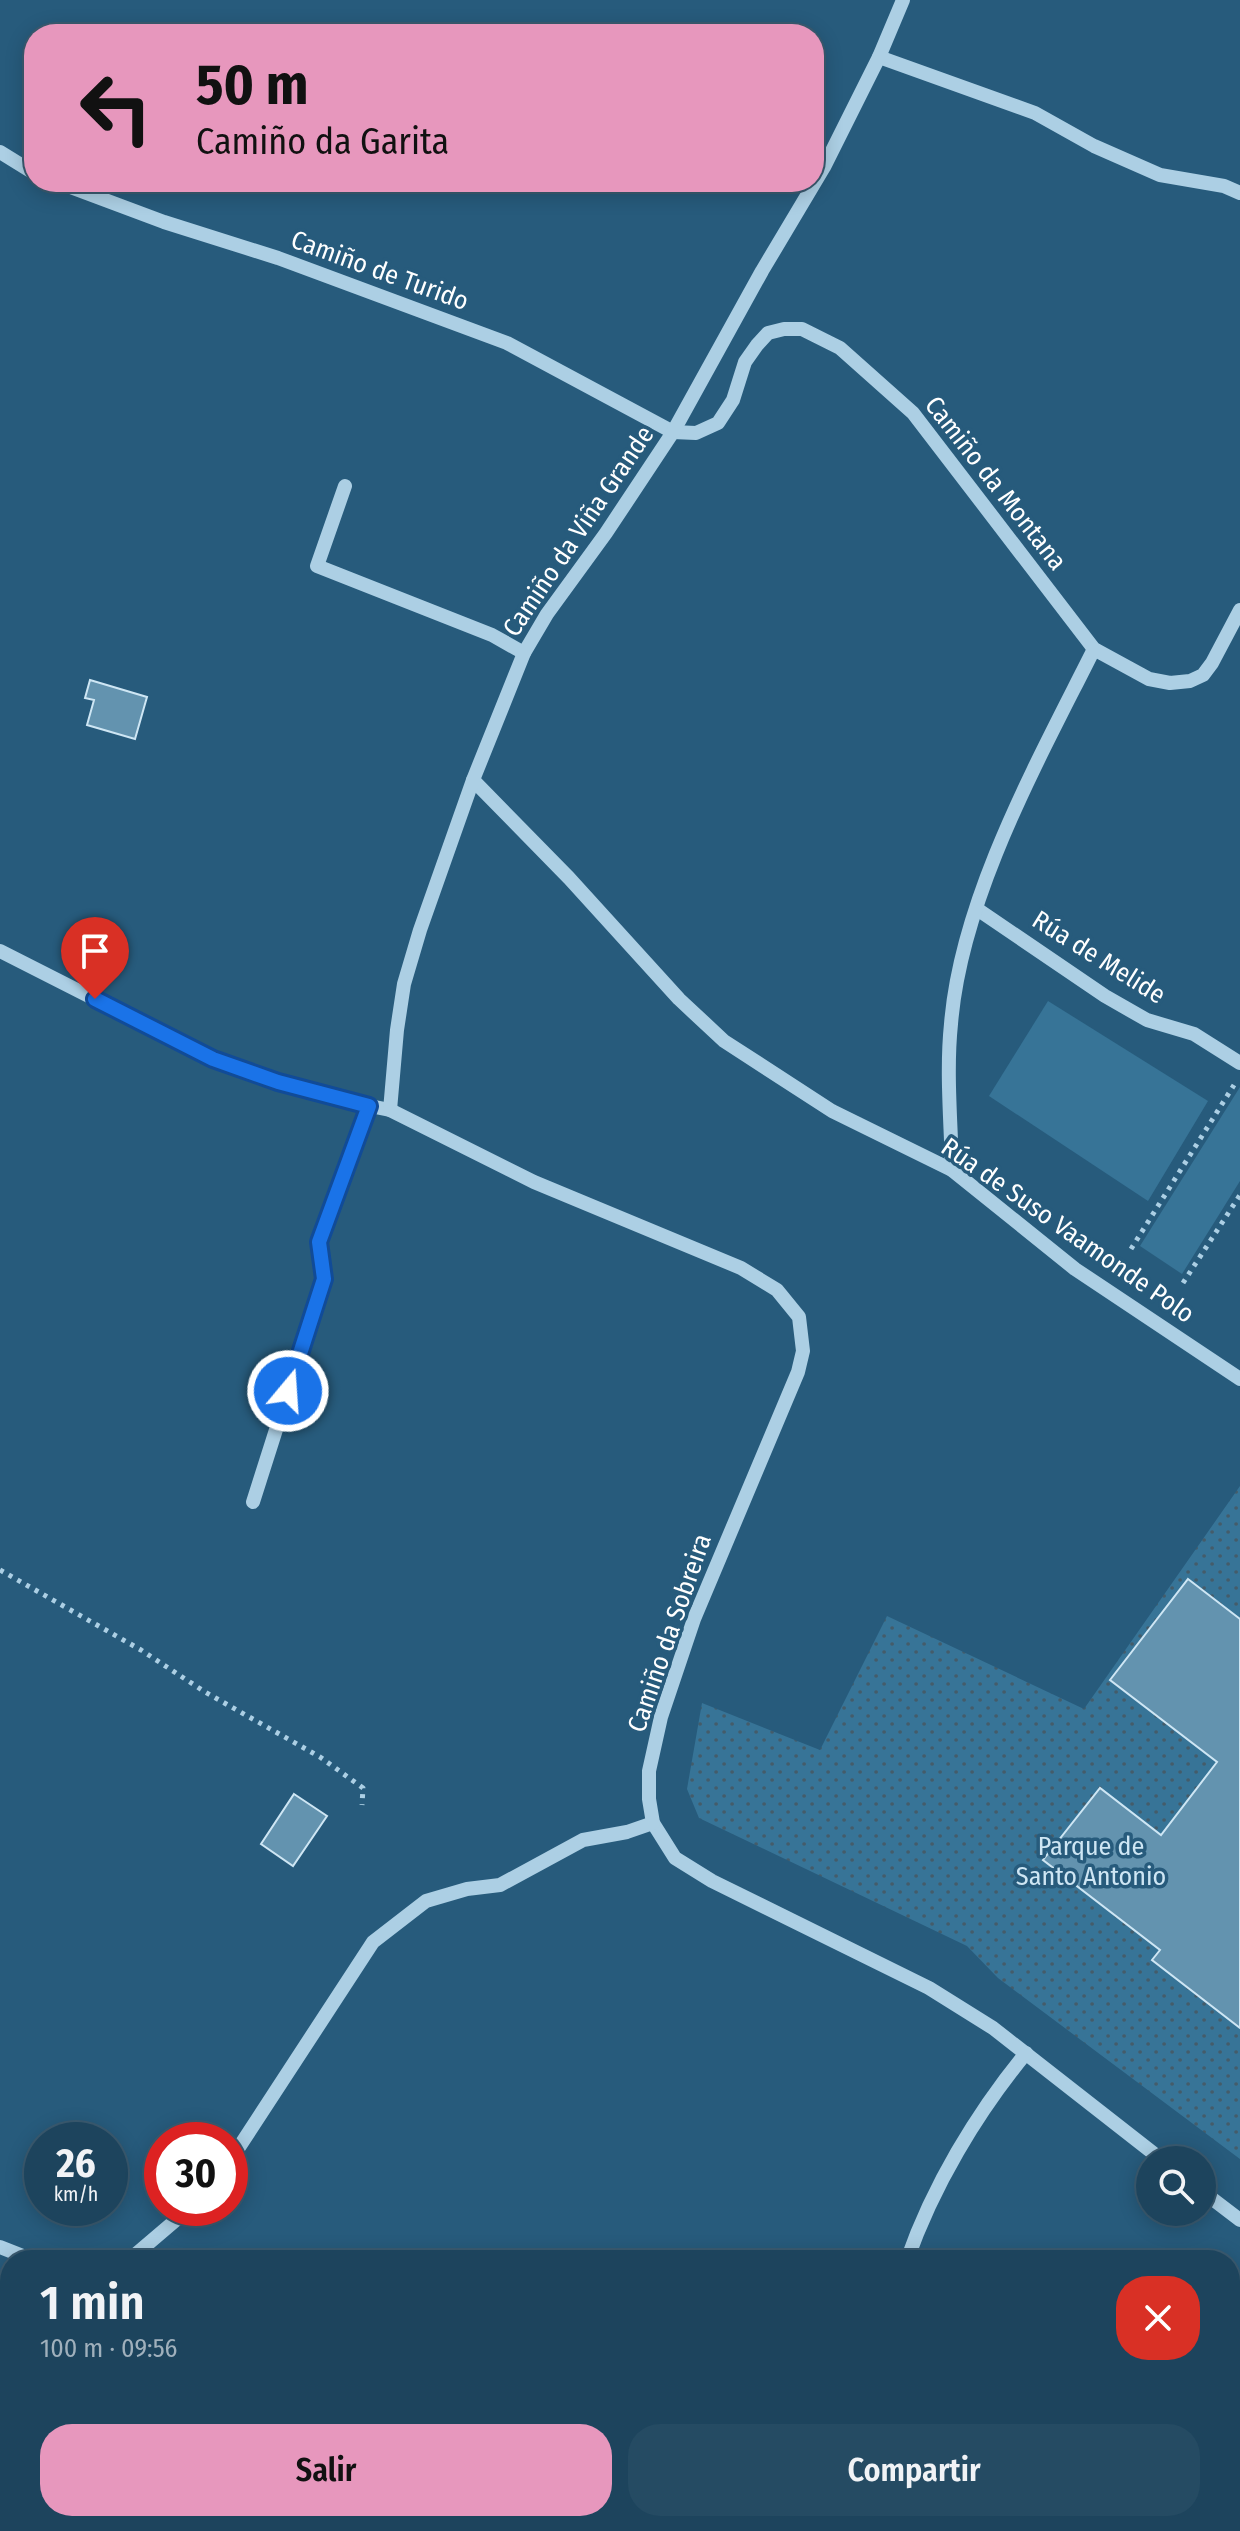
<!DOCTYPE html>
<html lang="es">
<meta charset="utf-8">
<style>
:root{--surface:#1d445d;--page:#254b63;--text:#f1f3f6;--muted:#a0b0bc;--line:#3b5c72;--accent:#e797bd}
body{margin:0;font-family:"Fira Sans Condensed",sans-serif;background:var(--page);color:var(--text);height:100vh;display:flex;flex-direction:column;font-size:30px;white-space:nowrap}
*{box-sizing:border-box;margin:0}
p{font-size:26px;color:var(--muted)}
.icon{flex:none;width:44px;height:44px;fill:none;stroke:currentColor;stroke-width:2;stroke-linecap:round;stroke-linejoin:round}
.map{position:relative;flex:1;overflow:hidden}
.details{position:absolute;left:0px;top:2250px;width:1240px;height:282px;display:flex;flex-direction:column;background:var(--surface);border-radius:32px 32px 0 0;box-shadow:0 4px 20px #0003,0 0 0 2px var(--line)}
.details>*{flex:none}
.guide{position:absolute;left:24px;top:24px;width:800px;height:168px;border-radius:32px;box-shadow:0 4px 20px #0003,0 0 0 2px var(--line);background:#e797bd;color:#111;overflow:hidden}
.controls{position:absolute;left:1136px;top:2146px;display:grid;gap:16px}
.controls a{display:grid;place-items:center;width:80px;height:80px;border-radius:50%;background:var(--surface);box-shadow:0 4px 20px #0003,0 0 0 2px var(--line);font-size:40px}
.speed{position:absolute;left:24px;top:2122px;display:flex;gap:16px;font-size:40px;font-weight:700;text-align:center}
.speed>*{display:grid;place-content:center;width:104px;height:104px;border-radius:50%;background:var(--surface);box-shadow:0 4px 20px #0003,0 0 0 2px var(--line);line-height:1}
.speed small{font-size:20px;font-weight:400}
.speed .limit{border:12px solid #d22;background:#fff;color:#111}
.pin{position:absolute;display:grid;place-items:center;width:68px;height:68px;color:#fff;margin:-82px -34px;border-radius:50% 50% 50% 0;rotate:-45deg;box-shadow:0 0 8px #0007}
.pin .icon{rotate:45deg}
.me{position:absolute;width:88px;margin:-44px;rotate:18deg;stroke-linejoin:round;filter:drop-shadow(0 0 6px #0008)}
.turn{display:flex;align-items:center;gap:28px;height:168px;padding:0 40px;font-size:36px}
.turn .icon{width:104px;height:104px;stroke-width:2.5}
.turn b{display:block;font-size:56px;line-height:68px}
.round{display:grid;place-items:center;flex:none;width:84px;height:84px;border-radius:32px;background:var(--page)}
.summary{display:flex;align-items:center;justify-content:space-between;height:136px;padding:0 40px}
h1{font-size:48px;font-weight:600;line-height:60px}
.cta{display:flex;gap:16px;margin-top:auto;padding:16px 40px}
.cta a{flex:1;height:92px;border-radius:32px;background:var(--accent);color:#111;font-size:32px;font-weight:600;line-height:92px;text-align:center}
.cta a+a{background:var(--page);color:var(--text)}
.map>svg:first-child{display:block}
.grass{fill:url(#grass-dots)}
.garden{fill:#377497}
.building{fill:#6393af;stroke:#cee6f4;stroke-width:2}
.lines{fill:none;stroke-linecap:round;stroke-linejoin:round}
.path{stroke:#accfe4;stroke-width:5;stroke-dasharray:4 6;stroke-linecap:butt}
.minor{stroke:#accfe4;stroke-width:14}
.route-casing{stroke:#114b97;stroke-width:20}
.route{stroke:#1a73e8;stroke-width:14}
.labels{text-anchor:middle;stroke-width:7;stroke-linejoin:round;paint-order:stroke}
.street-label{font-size:26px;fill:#fff;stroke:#275b7c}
.park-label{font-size:26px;fill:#cee6f4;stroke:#275b7c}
</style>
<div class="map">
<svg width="1240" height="2531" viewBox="0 0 1240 2531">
<defs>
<pattern id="grass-dots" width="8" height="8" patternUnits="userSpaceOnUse" patternTransform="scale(2)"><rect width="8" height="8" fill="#377497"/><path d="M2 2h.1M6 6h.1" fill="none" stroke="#445c6a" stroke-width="1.8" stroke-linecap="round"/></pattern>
</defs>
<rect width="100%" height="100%" fill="#275b7c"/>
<polygon class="grass" points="1240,1486 1240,2159 998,1978 967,1946 699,1818 687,1789 702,1703 820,1750 887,1616 1084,1709"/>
<g class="garden">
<polygon points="1048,1001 1208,1101 1148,1201 989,1096"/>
<polygon points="1240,1087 1240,1181 1182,1274 1140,1246"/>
</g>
<g class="building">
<polygon points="90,680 147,697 135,739 87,725 94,700 85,698"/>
<polygon points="1188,1579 1240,1619 1240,2028 1152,1960 1160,1950 1043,1860 1100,1788 1161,1835 1217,1762 1110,1680"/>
<polygon points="294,1794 327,1816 293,1866 261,1844"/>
<polygon points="946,2522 1054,2522 1045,2531 938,2531"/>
</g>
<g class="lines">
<g class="path">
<polyline points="1131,1249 1234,1085"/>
<polyline points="1183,1283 1240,1195"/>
<polyline points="0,1570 141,1650 205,1692 320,1757 363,1788 362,1805"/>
</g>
<g class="minor">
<polyline points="879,57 1035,113 1094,146 1160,175 1224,186 1240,193"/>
<polyline points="0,152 34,173"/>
<polyline points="57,182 164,222 278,258 507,343 673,432 696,433 718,423 733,400 745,362 757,345 768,333 784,329 802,329 840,348 913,413 1094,649 1149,679 1170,683 1190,681 1203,675 1212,663 1240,610"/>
<polyline points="345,486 317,566 492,635 524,653"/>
<polyline points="473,780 569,878 679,999 724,1041 832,1111 952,1170 1075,1269 1240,1379"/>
<polyline points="977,909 1105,996 1147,1020 1194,1034 1240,1063"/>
<polyline points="0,951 213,1059 330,1098 390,1110 534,1182 741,1268 777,1290 799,1317 803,1351 798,1372 694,1619 661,1717 649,1771 649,1799 653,1823 675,1858 712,1881 929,1988 993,2028 1162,2160"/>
<polyline points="390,1110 397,1030 404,984 420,930 473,780 524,653 547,614 606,533 673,432 762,271 824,167 879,57 903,0"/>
<path d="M952,1170c-1,-48 -6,-98 -1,-146 10,-126 87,-263 143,-375"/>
<polyline points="253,1502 324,1279 319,1242 369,1106"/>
<polyline points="230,2161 373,1942 426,1901 467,1889 500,1885 583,1840 627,1832 653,1823"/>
<polyline points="1202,2191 1240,2220"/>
<polyline points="0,2247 33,2260"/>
<polyline points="129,2260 190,2208"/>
<path d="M907,2260c26,-74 69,-146 119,-207"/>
<polyline points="0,2474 10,2455"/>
</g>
</g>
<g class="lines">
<g class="route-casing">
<polyline id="route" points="95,999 213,1059 278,1082 369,1106 319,1242 324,1279 288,1391"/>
</g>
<use href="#route" class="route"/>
</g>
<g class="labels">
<g class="street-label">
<text transform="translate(380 270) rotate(20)" y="9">Camiño de Turido</text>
<text transform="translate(996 483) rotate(52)" y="9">Camiño da Montana</text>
<text transform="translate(578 531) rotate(-56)" y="9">Camiño da Viña Grande</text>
<text transform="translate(1099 957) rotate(32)" y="9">Rúa de Melide</text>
<text transform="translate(1068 1230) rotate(35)" y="9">Rúa de Suso Vaamonde Polo</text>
<text transform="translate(669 1633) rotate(-71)" y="9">Camiño da Sobreira</text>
</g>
<g class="park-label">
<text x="1091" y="1855">Parque de<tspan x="1091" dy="30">Santo Antonio</tspan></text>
</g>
</g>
</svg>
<div class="controls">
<a><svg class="icon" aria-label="search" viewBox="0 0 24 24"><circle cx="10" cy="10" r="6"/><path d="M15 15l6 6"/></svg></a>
</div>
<div class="speed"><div>26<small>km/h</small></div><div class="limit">30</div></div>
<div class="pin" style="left:95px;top:999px;background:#d93025"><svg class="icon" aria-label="arrive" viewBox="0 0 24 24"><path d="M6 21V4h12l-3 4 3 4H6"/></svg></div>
<svg class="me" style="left:288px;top:1391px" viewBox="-20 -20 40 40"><circle r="17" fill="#1a73e8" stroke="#fff" stroke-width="3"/><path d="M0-11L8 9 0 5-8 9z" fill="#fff"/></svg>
<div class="guide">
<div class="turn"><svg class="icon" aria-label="left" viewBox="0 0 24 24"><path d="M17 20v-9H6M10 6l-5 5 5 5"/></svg><div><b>50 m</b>Camiño da Garita</div></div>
</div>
<section class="details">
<div class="summary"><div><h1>1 min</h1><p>100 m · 09:56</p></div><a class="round" style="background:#d93025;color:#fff"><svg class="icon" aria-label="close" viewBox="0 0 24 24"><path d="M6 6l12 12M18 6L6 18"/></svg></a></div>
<div class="cta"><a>Salir</a><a>Compartir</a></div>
</section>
</div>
